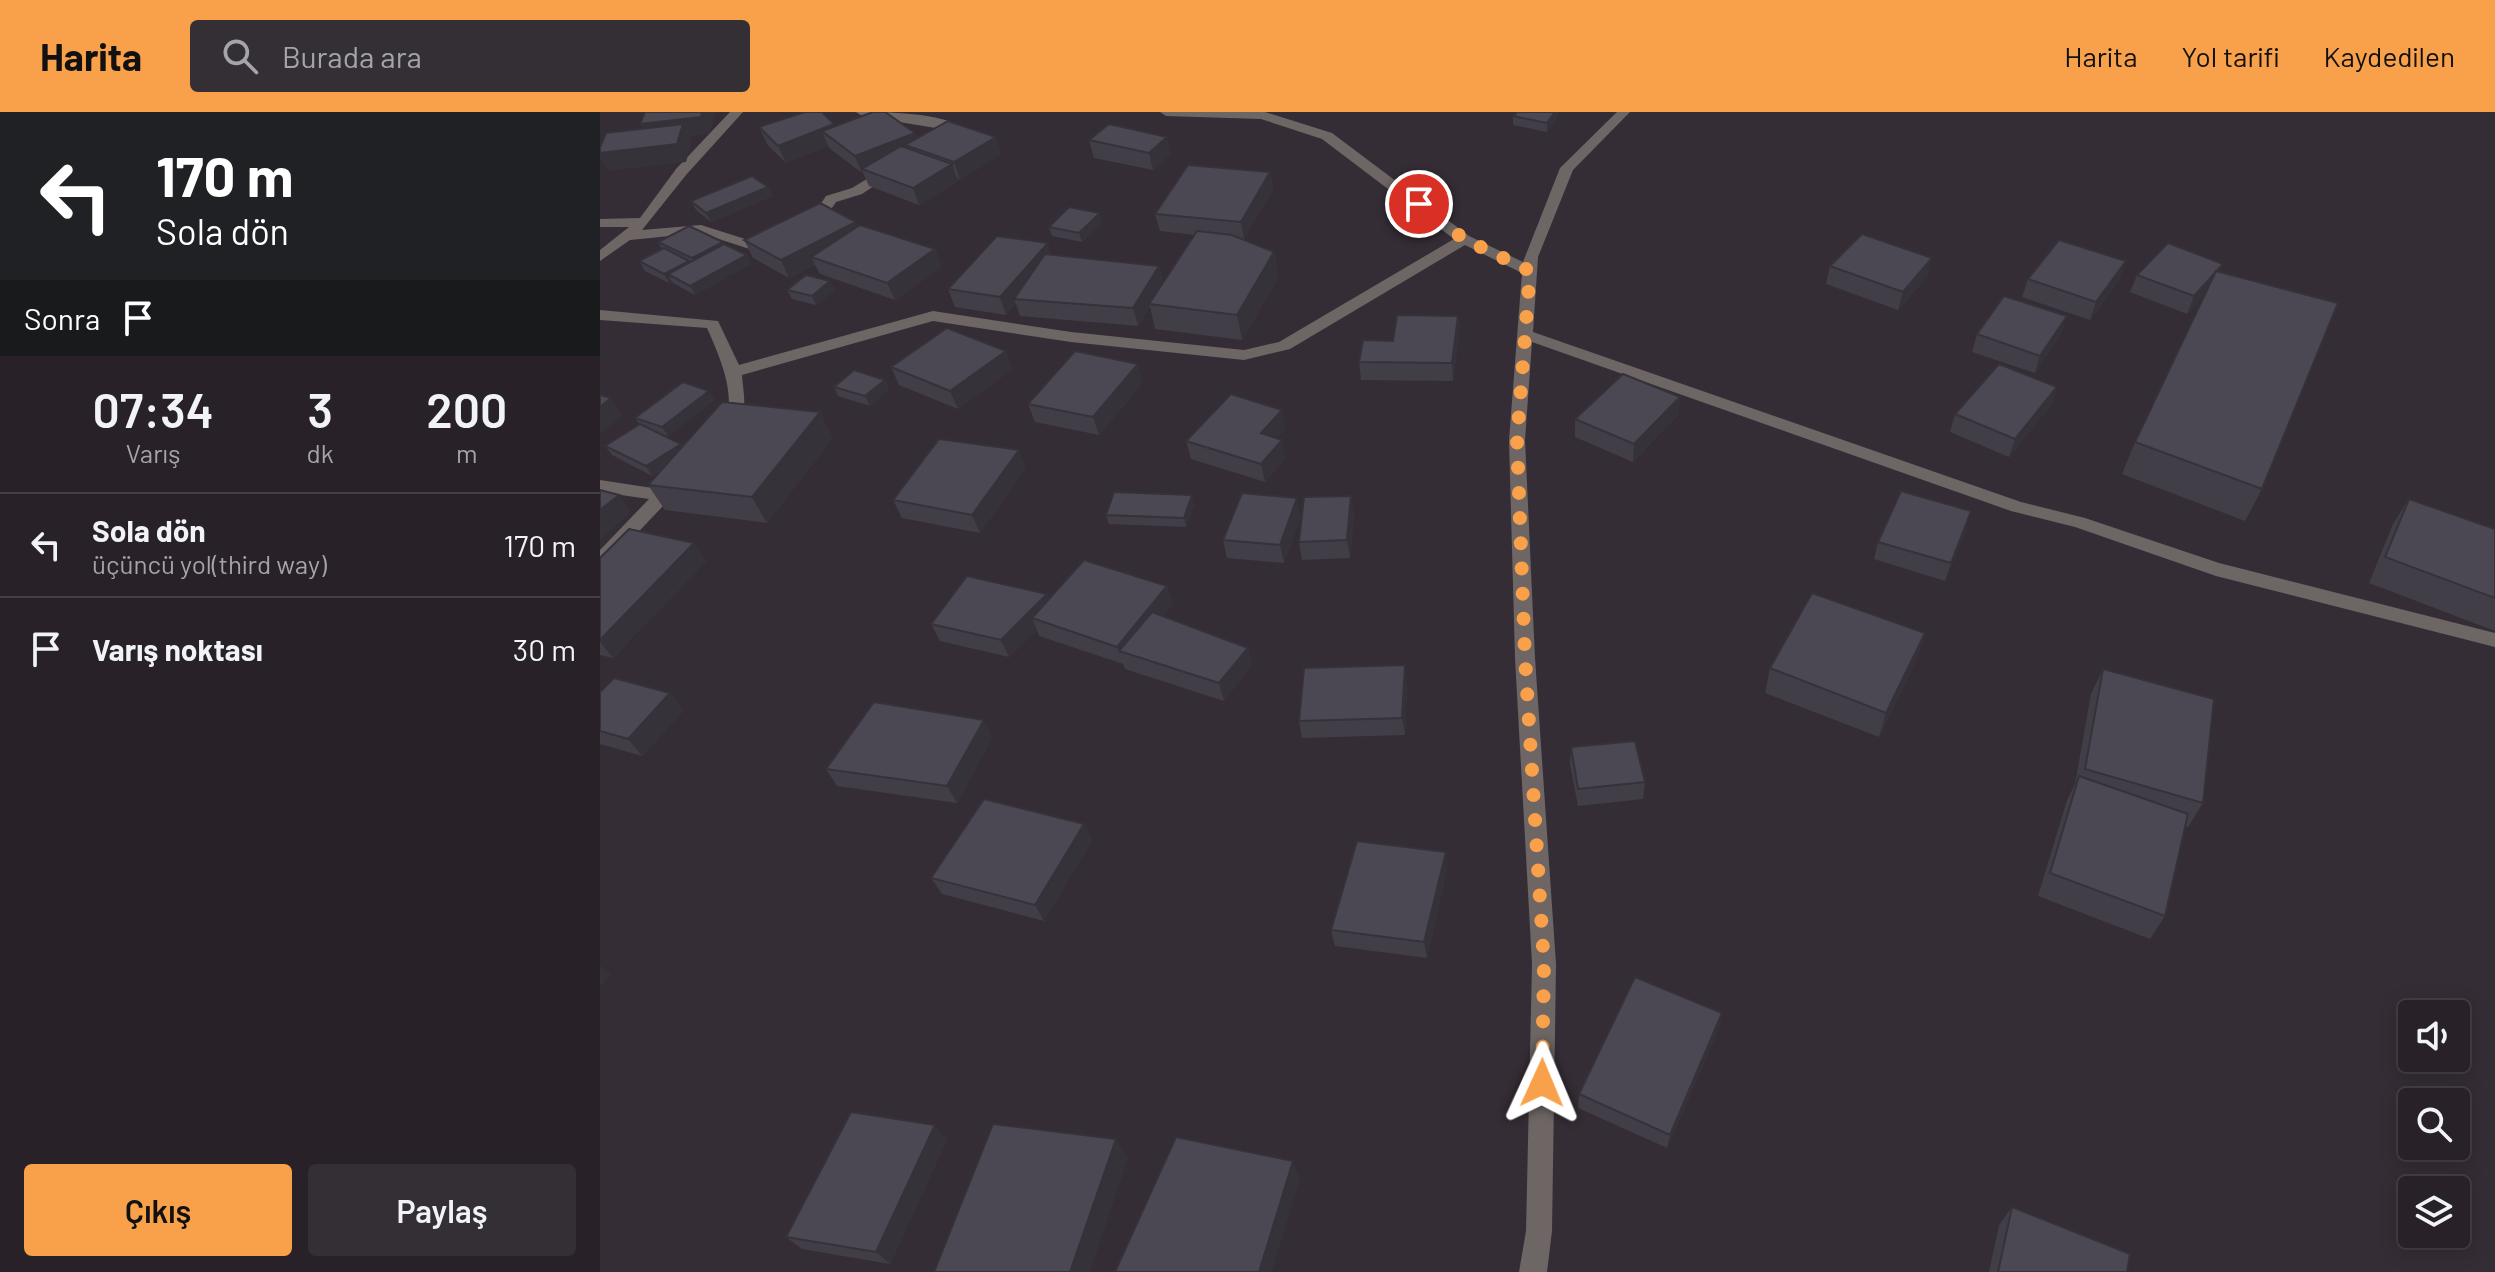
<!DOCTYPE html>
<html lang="tr">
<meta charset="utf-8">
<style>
:root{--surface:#282228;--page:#342f34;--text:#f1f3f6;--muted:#a5a4a8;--line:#443f45;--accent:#f8a14a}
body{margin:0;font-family:Barlow,sans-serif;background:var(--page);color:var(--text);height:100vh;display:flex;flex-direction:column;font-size:30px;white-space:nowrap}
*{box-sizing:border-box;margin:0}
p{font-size:26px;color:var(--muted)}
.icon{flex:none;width:44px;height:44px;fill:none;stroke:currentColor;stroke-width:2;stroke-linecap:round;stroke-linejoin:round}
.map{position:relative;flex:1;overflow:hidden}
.sheet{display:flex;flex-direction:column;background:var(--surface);width:600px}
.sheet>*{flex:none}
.hud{background:#202124;color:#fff;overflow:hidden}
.tools{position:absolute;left:1798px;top:888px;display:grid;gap:16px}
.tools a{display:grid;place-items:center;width:72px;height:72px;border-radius:8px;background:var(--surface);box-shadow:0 4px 20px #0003,0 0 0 2px var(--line);font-size:40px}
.pin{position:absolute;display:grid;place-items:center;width:68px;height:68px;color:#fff;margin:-34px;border:4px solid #fff;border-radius:50%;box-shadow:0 2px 8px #0007}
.me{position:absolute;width:88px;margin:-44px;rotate:1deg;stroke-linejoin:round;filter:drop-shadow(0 0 6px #0008)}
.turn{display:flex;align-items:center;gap:28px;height:168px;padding:0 24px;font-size:36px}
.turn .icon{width:104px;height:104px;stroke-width:2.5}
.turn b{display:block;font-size:56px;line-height:68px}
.then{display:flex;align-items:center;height:76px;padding:0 24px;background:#0003;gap:16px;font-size:30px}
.eta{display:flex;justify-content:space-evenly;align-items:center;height:136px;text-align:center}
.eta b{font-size:48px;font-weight:600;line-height:56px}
.action{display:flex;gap:16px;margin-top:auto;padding:16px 24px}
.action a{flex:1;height:92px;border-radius:8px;background:var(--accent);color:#111;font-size:32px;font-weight:600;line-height:92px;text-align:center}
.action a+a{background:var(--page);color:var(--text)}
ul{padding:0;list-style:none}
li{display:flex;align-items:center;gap:24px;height:104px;padding:0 24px;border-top:2px solid var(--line)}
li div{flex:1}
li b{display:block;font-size:30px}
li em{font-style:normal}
header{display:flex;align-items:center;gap:48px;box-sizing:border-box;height:112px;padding:0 40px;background:var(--accent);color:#111}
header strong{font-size:38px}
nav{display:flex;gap:44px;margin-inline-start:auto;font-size:28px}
.search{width:560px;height:72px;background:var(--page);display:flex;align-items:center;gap:20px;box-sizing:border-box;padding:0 28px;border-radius:8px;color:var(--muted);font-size:30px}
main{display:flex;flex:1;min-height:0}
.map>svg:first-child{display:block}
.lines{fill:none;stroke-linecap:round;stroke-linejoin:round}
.minor{fill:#6d6665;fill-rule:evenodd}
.wall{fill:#413e47}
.shaded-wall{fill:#35323a}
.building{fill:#4c4853;stroke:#35323a;stroke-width:2}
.route{stroke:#f8a14a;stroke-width:14;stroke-dasharray:0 25.2}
</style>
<header>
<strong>Harita</strong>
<div class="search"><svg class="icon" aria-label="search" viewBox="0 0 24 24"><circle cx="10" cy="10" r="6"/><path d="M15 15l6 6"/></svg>Burada ara</div>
<nav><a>Harita</a><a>Yol tarifi</a><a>Kaydedilen</a></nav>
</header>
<main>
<section class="sheet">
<div class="hud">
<div class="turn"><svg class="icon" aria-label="left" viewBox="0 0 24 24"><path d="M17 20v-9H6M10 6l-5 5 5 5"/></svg><div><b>170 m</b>Sola dön</div></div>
<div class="then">Sonra<svg class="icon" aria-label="arrive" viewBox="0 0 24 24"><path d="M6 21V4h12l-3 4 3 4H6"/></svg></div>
</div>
<div class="eta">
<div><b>07:34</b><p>Varış</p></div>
<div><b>3</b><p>dk</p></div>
<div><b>200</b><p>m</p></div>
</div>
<ul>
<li><svg class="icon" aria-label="left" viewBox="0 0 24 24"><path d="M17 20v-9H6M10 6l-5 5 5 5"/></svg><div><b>Sola dön</b><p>üçüncü yol(third way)</p></div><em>170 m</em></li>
<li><svg class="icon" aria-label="arrive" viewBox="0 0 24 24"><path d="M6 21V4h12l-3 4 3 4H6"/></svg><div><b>Varış noktası</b></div><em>30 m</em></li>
</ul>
<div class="action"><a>Çıkış</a><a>Paylaş</a></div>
</section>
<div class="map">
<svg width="1895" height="1160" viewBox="0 0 1895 1160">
<rect width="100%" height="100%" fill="#352d35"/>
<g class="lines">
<g class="minor">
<polygon points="130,0 143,0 86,63 42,118 101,113 161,132 176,129 176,135 162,141 100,121 30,128 0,149 0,138 29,115 0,115 0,107 40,106 76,57"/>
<path d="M256,0c30,0 85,0 110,17l-14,8 -7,-4 3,-3 -86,-14z"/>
<path d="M560,0h105l67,21 137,103 54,26 37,-94 57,-56h13l-57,58 -35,87 -5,75 488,170 64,16 134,45 276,70v14l-279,-71 -141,-49 -64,-16 -479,-169 -7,98 10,218 21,306 -4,267 -5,41h-28l7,-41 6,-267 -17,-306 -6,-218 13,-167 -57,-28 -175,104 -46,11 -173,-18 -138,-21 -191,54c1,18 9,48 -12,55l-8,-5c18,-25 -4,-72 -15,-97l-107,-8v-10l118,11 21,44 194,-54 138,21 173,18 35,-8 175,-103 -132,-100 -61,-20 -95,-3z"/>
<polygon points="290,53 297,57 295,60 262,82 236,90 223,109 215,114 205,114 205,108 213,103 226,84 252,76"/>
<polygon points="75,365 84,371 81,375 6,454 0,455 0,438 49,387 0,380 0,368 59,377"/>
</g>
</g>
<g class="wall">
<polygon points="913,4 958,4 947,20 913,13"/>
<polygon points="234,12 235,14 315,21 317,26 401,42 360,68 357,66 358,69 319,93 269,74 263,61 262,61 229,36 228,34 186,51 167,32 159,15"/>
<polygon points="489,28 571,42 553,58 494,46"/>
<polygon points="670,60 673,77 644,127 642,127 674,140 678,166 642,228 555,217 550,195 538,214 420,204 416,192 406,203 355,195 348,177 451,143 559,154 563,171 595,123 560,119 555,102"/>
<polygon points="168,75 172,84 111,110 96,98 91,89"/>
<polygon points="256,110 258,114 335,137 341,155 295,188 220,162 215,153 189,166 153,146 144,128"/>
<polygon points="502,110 482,130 452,124 449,115"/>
<polygon points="58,130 123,130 124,132 147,143 151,152 95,183 73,171 72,170 69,171 45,159 39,149 62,137"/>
<polygon points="1230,154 1328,164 1298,198 1226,172"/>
<polygon points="1620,160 1662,377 1645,409 1522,362 1535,330 1606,180 1587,202 1530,180 1537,163"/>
<polygon points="1428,167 1520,167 1490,208 1422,185"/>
<polygon points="187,178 235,178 216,193 192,187"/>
<polygon points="858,204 859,221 853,269 761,268 759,250 793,229"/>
<polygon points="1377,222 1461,222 1435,261 1372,240"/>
<polygon points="406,239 412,257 358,297 299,273 291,255"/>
<polygon points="285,268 289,277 270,294 238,284 234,275"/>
<polygon points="543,270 499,323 435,310 428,292"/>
<polygon points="1457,275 1451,293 1409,345 1350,320 1355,302"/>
<polygon points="109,279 114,288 68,324 59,321 82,334 233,326 167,411 65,398 48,373 61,358 52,364 12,343 5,334 39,312 35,306"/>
<polygon points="1080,285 1078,303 1033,350 975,325 975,307"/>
<polygon points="686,316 676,326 686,346 665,370 591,347 586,329"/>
<polygon points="426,356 380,421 302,406 293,388"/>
<polygon points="1809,387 1895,417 1895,519 1769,471 1793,412"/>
<polygon points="594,393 586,415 509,412 506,403"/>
<polygon points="754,401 750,446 702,448 699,430"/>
<polygon points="701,404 684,451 627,446 623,428"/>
<polygon points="1366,417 1345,469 1274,447 1278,430"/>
<polygon points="94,431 106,449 13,546 0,543 0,446"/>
<polygon points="567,474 573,492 563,504 648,536 652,553 624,589 525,557 523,552 439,524 437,518 409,545 340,529 331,512 449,487"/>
<polygon points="1325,521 1317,546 1279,625 1165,581 1170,556"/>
<polygon points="1503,557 1603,691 1588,715 1585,714 1565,804 1550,827 1438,784 1467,688 1475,672 1491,582"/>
<polygon points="807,571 805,623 702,626 699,609"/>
<polygon points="0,580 84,598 42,644 0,632"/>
<polygon points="392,626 357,691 237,674 226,657"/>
<polygon points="971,635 1045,670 1043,687 978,694 970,652"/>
<polygon points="484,712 492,728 444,809 342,782 331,766"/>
<polygon points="847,757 827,846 735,834 731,818"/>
<polygon points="1122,901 1119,916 1067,1036 978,996 979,982"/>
<polygon points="347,1027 290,1152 202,1137 186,1125"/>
<polygon points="1412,1095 1527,1160 1389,1160 1399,1113"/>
</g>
<g class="shaded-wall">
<polygon points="102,0 116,0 109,22 89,24 92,29 86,50 8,59 0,45 0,41 49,29 40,12"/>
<polygon points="955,0 958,0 958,4 947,20 947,11"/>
<polygon points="234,12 242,29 222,19 228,34 186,51 178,34"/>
<polygon points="315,21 321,38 305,33 309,42 262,57 263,61 262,61 255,44"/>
<polygon points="396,25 401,42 360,68 354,50"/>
<polygon points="567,25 571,42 553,58 549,41"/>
<polygon points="352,52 358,69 319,93 313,76"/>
<polygon points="670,60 673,77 644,127 641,110"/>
<polygon points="168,75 172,84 111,110 106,101"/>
<polygon points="500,101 502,110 482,130 479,121"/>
<polygon points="256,110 264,127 211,145 215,153 189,166 181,148"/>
<polygon points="123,130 128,139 97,155 92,146"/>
<polygon points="448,131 453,149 414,187 416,192 406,203 400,185"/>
<polygon points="335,137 341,155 295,188 287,171"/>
<polygon points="674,140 678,166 642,228 637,203"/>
<polygon points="147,143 151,152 95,183 90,174"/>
<polygon points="1332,146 1328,164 1298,198 1303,180"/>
<polygon points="89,149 94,158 68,162 72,170 69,171 64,162"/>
<polygon points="1526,149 1520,167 1490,208 1496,190"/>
<polygon points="1623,152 1616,169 1587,202 1594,184"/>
<polygon points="559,154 563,172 549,192 550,195 538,214 533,196"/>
<polygon points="230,169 235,178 216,193 212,184"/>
<polygon points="858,204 859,221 853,269 852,251"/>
<polygon points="1467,204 1461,222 1435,261 1440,244"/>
<polygon points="406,239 412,257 358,297 350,279"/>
<polygon points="538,252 543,270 499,323 493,305"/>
<polygon points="285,268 289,277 270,294 265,284"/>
<polygon points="1457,275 1451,293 1409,345 1415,327"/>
<polygon points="109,279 114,288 68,324 62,315"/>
<polygon points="1080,285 1078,303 1033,350 1034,332"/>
<polygon points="11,286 23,304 0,322 0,295"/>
<polygon points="682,298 686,316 664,339 661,321"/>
<polygon points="220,300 233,326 167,411 152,385"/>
<polygon points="682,328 686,346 665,370 661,352"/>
<polygon points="81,332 87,341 52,364 46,354"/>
<polygon points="419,338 426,356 380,421 372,403"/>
<polygon points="19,383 31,400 0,428 0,398"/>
<polygon points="592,383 594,393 586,415 584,406"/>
<polygon points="751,384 754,401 750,446 747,428"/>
<polygon points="697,386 701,404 684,451 680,433"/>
<polygon points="1371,399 1366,417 1345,469 1351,451"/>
<polygon points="94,431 106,449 13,546 0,530 0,528"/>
<polygon points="567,474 573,492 531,543 519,539 517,535"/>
<polygon points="447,482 455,500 432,506 437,518 409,545 401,528"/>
<polygon points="1325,521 1317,546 1279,625 1286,601"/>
<polygon points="648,536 652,553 624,589 619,571"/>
<polygon points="805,553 807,571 805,623 802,606"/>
<polygon points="70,581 84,598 42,644 28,627"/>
<polygon points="384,608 392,626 357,691 347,674"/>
<polygon points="484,712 492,728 444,809 435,793"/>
<polygon points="846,740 847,757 827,846 824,830"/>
<polygon points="0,853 11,862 0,874"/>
<polygon points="1122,901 1119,916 1067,1036 1070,1023"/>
<polygon points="335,1013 347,1027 290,1152 276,1140"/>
<polygon points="516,1027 528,1046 490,1160 470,1160"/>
<polygon points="693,1049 700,1067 672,1160 659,1160"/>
</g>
<g class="building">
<polygon points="45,0 102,0 101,5 40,12"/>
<polygon points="205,0 222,0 234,12 178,34 159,15"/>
<polygon points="273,0 285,0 315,21 255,44 222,19"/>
<polygon points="917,0 955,0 947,11 913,4"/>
<polygon points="348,9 396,25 354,50 305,33"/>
<polygon points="83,12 77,32 0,41 0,36 6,21"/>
<polygon points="509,12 567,25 549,41 489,28"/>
<polygon points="301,34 352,52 313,76 262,57"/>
<polygon points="588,53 670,60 641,110 555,102"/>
<polygon points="152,64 168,75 106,101 91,89"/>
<polygon points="220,91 256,110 181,148 144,128"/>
<polygon points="469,95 500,101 479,121 449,115"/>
<polygon points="260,113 335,137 287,171 211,145"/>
<polygon points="89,114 123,130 92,146 58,130"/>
<polygon points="597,119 632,123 674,140 637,203 549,192"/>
<polygon points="1262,122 1332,146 1303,180 1230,154"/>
<polygon points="397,124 448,131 400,185 348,177"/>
<polygon points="1459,128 1526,149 1496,190 1428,167"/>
<polygon points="1568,131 1623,152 1594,184 1537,163"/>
<polygon points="124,132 147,143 90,174 68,162"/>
<polygon points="64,136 89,149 64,162 39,149"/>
<polygon points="445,142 559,154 533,196 414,187"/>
<polygon points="1616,159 1738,191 1662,377 1535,330"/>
<polygon points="206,163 230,169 212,184 187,178"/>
<polygon points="1404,184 1467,204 1440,244 1377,222"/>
<polygon points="797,203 858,204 852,251 759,250 763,228 793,229"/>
<polygon points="347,216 406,239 350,279 291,255"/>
<polygon points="475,239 538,252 493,305 428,292"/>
<polygon points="1399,252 1457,275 1415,327 1355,302"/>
<polygon points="254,258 285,268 265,284 234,275"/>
<polygon points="1023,262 1080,285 1034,332 975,307"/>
<polygon points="83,270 109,279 62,315 35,306"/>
<polygon points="631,282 682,298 661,321 682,328 661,352 586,329"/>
<polygon points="0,283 11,286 0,295"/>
<polygon points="122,290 220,300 152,385 48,373"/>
<polygon points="40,312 81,332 46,354 5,334"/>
<polygon points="339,327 419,338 372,403 293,388"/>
<polygon points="0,378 19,383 0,398"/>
<polygon points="1301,379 1371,399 1351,451 1278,430"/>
<polygon points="514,380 592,383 584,406 506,403"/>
<polygon points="642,381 697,386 680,433 623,428"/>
<polygon points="751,384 747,428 699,430 704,385"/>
<polygon points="1809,387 1895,417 1895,486 1785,445"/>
<polygon points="29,417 94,431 0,528 0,446"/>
<polygon points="484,448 567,474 517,535 432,506"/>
<polygon points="367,464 447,482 401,528 331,512"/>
<polygon points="1212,481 1325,521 1286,601 1170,556"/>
<polygon points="552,500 648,536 619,571 519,539"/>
<polygon points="805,553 802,606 699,609 704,556"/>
<polygon points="1503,557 1614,587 1603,691 1485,657"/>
<polygon points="14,566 70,581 28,627 0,619 0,580"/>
<polygon points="274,590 384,608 347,674 226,657"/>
<polygon points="1035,629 1045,670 978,677 971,635"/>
<polygon points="1479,664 1588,702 1565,804 1450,761"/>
<polygon points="384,687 484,712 435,793 331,766"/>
<polygon points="757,729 846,740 824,830 731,818"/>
<polygon points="1035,865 1122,901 1070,1023 979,982"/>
<polygon points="251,1000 335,1013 276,1140 186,1125"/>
<polygon points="393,1012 516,1027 470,1160 334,1160"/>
<polygon points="576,1025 693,1049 659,1160 515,1160"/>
<polygon points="1412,1095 1530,1142 1527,1160 1398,1160"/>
</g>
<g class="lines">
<polyline class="route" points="819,92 864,127 930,159 917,328 925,546 944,852 942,971"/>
</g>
</svg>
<div class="tools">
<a><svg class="icon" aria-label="sound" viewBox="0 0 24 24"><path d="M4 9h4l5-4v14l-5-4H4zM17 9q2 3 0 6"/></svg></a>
<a><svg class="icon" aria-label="search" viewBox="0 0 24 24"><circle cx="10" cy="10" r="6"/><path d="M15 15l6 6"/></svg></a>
<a><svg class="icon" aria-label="layers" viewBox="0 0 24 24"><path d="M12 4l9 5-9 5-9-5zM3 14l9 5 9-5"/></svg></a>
</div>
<div class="pin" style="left:819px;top:92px;background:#d93025"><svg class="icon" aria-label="arrive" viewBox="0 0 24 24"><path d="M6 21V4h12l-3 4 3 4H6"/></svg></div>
<svg class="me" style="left:942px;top:971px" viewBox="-20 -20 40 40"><path d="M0-17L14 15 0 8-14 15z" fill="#f8a14a" stroke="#fff" stroke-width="4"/></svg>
</div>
</main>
